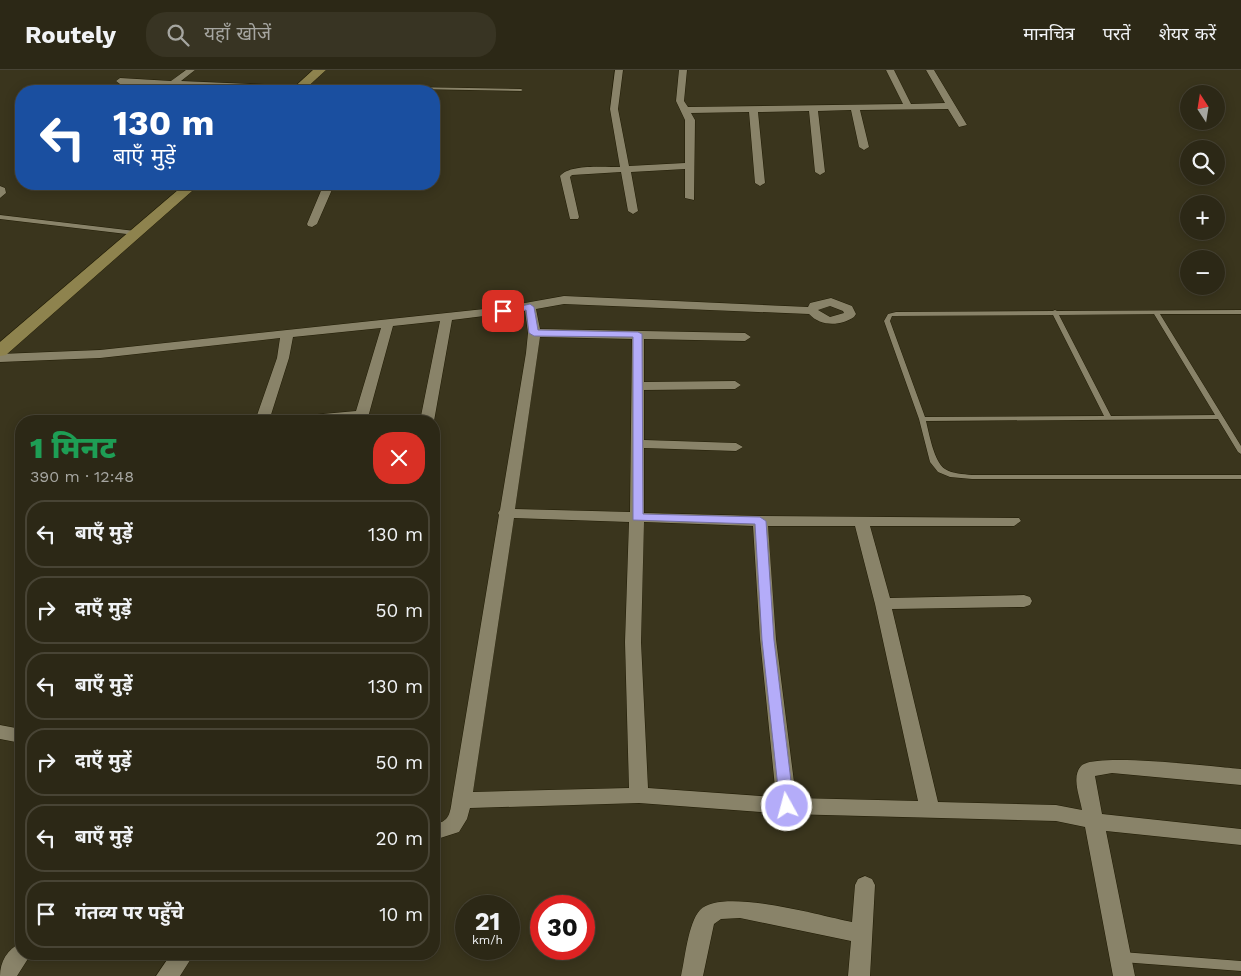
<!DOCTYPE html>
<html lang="hi">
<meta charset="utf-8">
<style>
:root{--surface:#2c2816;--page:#383423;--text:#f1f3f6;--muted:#a6a6a1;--line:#484435}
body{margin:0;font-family:"Work Sans","Noto Sans Devanagari",sans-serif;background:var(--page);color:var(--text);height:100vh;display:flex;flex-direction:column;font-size:19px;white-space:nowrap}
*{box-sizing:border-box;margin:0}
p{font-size:16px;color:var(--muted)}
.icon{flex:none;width:28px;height:28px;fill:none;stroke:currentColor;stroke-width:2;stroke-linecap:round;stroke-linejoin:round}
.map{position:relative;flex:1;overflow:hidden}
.sheet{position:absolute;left:15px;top:345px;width:425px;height:545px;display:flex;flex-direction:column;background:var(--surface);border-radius:20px;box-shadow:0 2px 12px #0003,0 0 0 1px var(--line)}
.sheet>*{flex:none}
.hud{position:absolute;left:15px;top:15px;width:425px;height:105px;border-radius:20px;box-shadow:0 2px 12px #0003,0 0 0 1px var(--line);background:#1a4fa0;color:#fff;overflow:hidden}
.needle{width:32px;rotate:348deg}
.controls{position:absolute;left:1180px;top:15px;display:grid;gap:10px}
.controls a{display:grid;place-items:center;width:45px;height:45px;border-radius:50%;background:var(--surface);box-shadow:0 2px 12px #0003,0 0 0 1px var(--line);font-size:25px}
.speed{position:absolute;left:455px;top:825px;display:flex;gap:10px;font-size:25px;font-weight:700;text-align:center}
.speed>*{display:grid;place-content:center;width:65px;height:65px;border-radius:50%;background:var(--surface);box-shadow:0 2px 12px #0003,0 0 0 1px var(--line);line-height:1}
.speed small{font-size:12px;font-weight:400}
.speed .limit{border:8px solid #d22;background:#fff;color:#111}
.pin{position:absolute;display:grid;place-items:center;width:42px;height:42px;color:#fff;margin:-21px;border-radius:10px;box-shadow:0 2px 8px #0006}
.me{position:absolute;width:55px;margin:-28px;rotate:353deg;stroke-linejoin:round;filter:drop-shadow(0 0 4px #0008)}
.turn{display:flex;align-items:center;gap:18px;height:105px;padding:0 15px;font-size:22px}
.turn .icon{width:65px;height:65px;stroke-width:2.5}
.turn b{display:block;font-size:35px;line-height:42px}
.round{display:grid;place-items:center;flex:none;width:52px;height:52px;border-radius:20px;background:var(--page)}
.overview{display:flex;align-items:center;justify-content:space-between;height:85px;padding:0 15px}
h1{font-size:30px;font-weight:800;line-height:38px;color:#1e9e55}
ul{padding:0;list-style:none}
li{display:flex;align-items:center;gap:15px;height:68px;margin:0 10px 8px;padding:0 5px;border:2px solid var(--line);border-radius:20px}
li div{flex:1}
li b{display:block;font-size:19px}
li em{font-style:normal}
header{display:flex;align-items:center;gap:30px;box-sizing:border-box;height:70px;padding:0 25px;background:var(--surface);border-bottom:1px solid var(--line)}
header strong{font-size:24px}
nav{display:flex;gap:28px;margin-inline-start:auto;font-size:18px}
.search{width:350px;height:45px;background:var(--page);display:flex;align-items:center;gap:12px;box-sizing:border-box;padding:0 18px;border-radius:20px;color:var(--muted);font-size:19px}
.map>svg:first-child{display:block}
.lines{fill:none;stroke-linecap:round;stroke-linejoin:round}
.lane-casing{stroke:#211c05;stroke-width:1}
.street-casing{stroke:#211c05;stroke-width:1}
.secondary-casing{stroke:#211c05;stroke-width:1}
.lane{fill:#898369;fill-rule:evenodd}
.street{fill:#898369;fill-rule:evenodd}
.secondary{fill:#8e834e;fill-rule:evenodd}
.route{fill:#b4acf9;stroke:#7570a2}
</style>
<header>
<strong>Routely</strong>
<div class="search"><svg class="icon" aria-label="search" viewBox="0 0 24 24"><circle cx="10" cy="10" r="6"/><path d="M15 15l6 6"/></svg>यहाँ खोजें</div>
<nav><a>मानचित्र</a><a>परतें</a><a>शेयर करें</a></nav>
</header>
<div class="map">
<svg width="1241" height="906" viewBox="0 0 1241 906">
<rect width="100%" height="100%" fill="#3a351d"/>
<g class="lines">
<g class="lane-casing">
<g id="lane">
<polygon points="300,15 521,19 523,20 521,21 302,17 300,17"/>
<polygon points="0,116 5,118 6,123 0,128"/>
<polygon points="0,145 135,161 138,163 135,165 0,149"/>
<path d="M1055,240l2,1 184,-1v4h-81l81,132v8l-3,-2 -20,-33 -292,2c3,12 8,41 19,48 8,5 18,5 27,6h269v4h-269l-22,-2 -12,-5 -8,-10 -11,-43 -35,-98 4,-7 8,-2 157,-1zM1154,244l61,101 -104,1 -52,-101zM1053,245l51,101 -179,1 -35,-96 2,-5z"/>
<polygon points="1122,882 1241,891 1241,901 1122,892 1118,890 1117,887 1118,884"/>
</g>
</g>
<g class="street-casing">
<g id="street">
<polygon points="186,0 195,0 181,11 299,16 303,19 292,21 120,14 116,11 120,8 171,11"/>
<path d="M615,0h8l-5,39 11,57 56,-3v-43l-9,-19 3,-31h8l-3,31 4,6 215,-3 -17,-34h8l17,34 34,-1 -19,-33h8l33,55 -8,2 -11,-18 -88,1 9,37 -5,3 -5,-3 -8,-37 -33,1 7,61 -5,3 -5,-3 -6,-61 -51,1 7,71 -5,3 -5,-3 -6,-71 -58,1 4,7 -1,80 -9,-2v-29l-54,3 7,39 -5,3 -5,-3 -7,-39 -49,3 -2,2 9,40 -1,2h-8l-10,-43c9,-12 44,-9 60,-9l-10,-58z"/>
<polygon points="188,114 264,114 259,117 193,117"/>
<polygon points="321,114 334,115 317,154 312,157 308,156 307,154 323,116"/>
<path d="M564,226l244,11 2,-4 21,-5 21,8 4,8 -2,3c-13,9 -33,10 -45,-3l-245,-10 -28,5 4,20 205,4 6,4 -6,4 -101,-2v43l91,-1 6,4 -6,4 -91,1v50l92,3 7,4 -7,4 -92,-3v65l116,3 259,2 2,3 -7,5h-144l20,72 134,-3 6,2 2,4 -2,4 -6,2 -132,2 46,193 118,3 26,5c-2,-13 -11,-33 -1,-44 12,-14 136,1 160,3v16l-129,-12 -17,3 7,38 139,15v16l-135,-14 29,145h-22l-28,-149 -29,-6 -269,-7 -148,-11 -169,5 -3,11 -8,13 -25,8v-16c15,-2 16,-10 18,-24l47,-285 -1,-2 2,-3 26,-157 2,-20 -3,-22 -73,9 -18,101h-14l20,-100 -47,5 -26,95h-84l7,-4 66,-6 25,-83 -88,9 -4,21 -20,63h-14l22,-63 3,-20 -180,20 -100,4v-8l100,-4 403,-43zM830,236l13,5 1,2 -14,4 -12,-7zM540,267l92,2 -2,173 -115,-3zM514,448l115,4 -4,120 4,146 -156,4zM644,452l109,4 7,113 16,158 -128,-9 -7,-146zM768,456h87l20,78 43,197 -122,-3 -20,-159z"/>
<polygon points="0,655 21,659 21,673 0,669"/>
<path d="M865,806l7,3 3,6 -5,91h-22l3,-35 -111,-23 -19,1 -7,5 -11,52h-22c4,-17 7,-53 19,-66 22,-23 121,6 152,12l3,-37 3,-6z"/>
<path d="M21,873v11h10l-14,22h-17c0,-14 7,-27 21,-33z"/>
<polygon points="171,884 194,884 180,906 156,906"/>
</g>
</g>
<g class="secondary-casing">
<g id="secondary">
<polygon points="313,0 326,0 303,21 290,21"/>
<polygon points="185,114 200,114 6,285 0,286 0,272"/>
</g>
</g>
<use href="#lane" class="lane"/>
<use href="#street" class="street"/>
<use href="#secondary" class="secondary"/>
</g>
<polygon class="route" points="530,234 534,237 538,260 638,262 642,264 643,444 760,447 766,451 774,570 794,736 792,740 787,742 782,740 780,736 762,570 755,454 633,450 633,267 534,266 529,263 526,240 503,244 499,241"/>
</svg>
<div class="controls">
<a><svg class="needle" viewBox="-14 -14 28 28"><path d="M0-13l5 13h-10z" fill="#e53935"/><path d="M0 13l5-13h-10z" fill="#a6a6a1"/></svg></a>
<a><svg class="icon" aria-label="search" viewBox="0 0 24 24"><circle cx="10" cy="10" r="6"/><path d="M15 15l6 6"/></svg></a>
<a>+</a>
<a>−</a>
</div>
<div class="speed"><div>21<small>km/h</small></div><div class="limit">30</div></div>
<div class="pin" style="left:503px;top:241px;background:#d93025"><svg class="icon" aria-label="arrive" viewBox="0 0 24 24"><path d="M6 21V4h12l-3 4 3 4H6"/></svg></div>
<svg class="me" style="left:787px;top:736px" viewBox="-20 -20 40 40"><circle r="17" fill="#b4acf9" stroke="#fff" stroke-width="3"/><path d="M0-11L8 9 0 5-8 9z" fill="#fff"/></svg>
<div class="hud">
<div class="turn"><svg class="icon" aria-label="left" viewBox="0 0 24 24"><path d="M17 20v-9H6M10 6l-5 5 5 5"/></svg><div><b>130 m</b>बाएँ मुड़ें</div></div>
</div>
<section class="sheet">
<div class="overview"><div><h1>1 मिनट</h1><p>390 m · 12:48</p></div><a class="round" style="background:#d93025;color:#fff"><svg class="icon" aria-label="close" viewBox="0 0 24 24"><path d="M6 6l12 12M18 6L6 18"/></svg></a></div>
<ul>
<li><svg class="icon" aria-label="left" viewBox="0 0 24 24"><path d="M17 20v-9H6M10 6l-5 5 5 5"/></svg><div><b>बाएँ मुड़ें</b></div><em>130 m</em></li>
<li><svg class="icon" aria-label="right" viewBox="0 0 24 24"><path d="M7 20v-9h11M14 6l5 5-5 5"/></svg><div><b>दाएँ मुड़ें</b></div><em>50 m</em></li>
<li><svg class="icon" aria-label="left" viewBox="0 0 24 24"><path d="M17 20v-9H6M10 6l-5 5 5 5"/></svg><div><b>बाएँ मुड़ें</b></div><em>130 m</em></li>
<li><svg class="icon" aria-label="right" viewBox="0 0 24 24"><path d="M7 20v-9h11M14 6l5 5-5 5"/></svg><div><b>दाएँ मुड़ें</b></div><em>50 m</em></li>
<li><svg class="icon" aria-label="left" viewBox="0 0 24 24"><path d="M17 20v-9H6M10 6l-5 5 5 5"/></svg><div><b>बाएँ मुड़ें</b></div><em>20 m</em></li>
<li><svg class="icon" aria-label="arrive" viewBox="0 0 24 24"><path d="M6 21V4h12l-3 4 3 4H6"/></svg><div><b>गंतव्य पर पहुँचे</b></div><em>10 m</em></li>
</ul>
</section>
</div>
